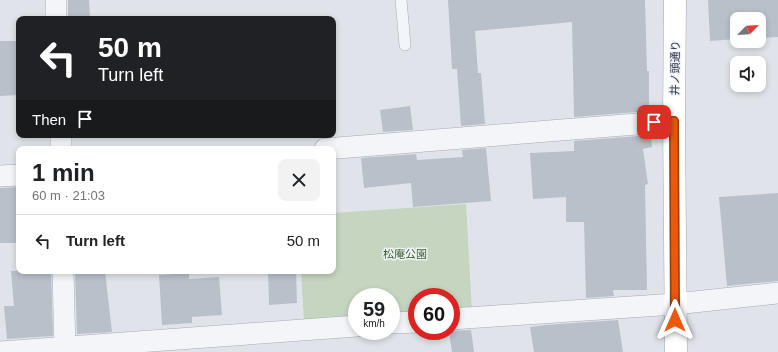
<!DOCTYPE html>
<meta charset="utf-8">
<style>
:root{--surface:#fff;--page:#f2f2f2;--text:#202124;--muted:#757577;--line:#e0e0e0}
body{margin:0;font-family:Arial,"Noto Sans JP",sans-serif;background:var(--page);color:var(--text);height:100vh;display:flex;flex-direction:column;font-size:15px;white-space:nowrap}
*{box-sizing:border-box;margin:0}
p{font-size:13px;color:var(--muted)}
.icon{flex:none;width:22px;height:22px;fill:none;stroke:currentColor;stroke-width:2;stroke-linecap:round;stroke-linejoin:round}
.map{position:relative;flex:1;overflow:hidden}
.details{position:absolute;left:16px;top:146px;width:320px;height:128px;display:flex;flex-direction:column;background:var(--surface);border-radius:8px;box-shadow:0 2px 6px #0003}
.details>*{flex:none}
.banner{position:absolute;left:16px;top:16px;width:320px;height:122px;border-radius:8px;box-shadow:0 2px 6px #0003;background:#202124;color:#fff;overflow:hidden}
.needle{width:26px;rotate:66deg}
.fabs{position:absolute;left:730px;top:12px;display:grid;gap:8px}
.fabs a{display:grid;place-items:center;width:36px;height:36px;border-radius:8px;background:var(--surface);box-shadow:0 2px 6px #0003;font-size:20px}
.speed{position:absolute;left:348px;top:288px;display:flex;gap:8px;font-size:20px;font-weight:700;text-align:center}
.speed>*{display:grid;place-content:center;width:52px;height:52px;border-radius:50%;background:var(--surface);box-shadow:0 2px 6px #0003;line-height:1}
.speed small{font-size:10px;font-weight:400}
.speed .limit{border:6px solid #d22;background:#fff;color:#111}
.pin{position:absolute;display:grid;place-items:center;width:34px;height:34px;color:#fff;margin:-17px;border-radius:8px;box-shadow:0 2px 6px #0006}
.me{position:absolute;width:44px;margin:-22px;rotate:0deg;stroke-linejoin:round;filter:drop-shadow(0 0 3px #0008)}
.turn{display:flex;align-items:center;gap:14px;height:84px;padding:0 16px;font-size:18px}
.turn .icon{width:52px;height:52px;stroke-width:2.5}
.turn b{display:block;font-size:28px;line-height:34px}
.then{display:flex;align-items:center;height:38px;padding:0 16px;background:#0003;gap:8px;font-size:15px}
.round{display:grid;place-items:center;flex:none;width:42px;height:42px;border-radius:8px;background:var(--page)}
.summary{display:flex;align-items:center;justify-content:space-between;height:68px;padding:0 16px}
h1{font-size:24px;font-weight:800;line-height:30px}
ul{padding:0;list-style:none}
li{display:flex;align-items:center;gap:12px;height:52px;padding:0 16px;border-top:1px solid var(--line)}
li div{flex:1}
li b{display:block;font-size:15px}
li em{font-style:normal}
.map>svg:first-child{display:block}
.green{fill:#c6d5c0}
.building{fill:#b9c0ca}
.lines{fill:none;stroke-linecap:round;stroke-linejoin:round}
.service-casing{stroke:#a5abb5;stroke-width:12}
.minor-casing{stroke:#a5abb5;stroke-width:22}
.primary-casing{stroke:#9ea9b7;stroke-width:23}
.service{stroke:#f3f5f8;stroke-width:11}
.minor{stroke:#f3f5f8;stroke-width:21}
.primary{stroke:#fff;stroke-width:22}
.route-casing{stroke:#983908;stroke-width:10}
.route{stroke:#ea580c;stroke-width:7}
.labels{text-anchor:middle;stroke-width:3;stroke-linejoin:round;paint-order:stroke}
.street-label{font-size:11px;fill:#273243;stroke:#eff3f7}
.park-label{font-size:11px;fill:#3d6033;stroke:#eff3f7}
</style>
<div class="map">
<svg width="778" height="352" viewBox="0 0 778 352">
<rect width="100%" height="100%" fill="#e0e4ea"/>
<polygon class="green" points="466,204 472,311 451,313 451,297 417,297 417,315 391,317 391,297 357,297 357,319 304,323 301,271 333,271 333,213"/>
<g class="building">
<polygon points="68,0 89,0 90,19 68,19"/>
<polygon points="448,0 645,0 647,71 649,71 649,111 574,117 572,22 475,31 478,73 481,73 485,124 461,126 457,69 452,69"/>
<polygon points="708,0 778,0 778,37 759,38 759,19 737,19 737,39 710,41"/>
<polygon points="0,41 19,41 19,95 0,96"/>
<polygon points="410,106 413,130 383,132 380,110"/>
<polygon points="651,135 652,147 643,149 648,184 645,185 647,290 613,290 614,296 586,298 584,222 566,222 566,197 533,199 530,153 574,151 574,141"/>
<polygon points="486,148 491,201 413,207 411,183 364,188 361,158 416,154 417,160 463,157 462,150"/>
<polygon points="19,187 19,243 0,243 0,188"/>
<polygon points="778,193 778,281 727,286 719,197"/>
<polygon points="11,271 51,271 53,336 7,339 4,306 14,306"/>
<polygon points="75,271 105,271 112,332 77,334"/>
<polygon points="268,271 296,271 297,303 269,305"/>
<polygon points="189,273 189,279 219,277 222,315 192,317 192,323 162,325 159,275"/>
<polygon points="618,320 623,352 534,352 530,327 545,325"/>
<polygon points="471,330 474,352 452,352 449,331"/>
</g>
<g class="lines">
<g class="service-casing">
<polyline id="service" points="401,0 405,45"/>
</g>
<g class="minor-casing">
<g id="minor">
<polyline points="56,0 56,19"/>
<polyline points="61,135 61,149"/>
<polyline points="325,149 674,121"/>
<polyline points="0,176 19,175"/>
<polyline points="63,271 65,352"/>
<polyline points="451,319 675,304 778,293"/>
<polyline points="391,323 417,322"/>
<polyline points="0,352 357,326"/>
</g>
</g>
<g class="primary-casing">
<polyline id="primary" points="675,0 674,121 676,352"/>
</g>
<use href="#service" class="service"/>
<use href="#minor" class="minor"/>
<use href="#primary" class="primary"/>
</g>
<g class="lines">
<g class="route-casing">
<polyline id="route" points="654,122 674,121 675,320"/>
</g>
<use href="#route" class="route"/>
</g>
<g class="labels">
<g class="street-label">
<text transform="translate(675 68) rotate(-89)" y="4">井ノ頭通り</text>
</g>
<g class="park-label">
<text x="405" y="258">松庵公園</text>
</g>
</g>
</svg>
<div class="fabs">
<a><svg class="needle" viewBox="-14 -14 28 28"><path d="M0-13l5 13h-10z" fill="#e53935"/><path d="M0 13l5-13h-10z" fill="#757577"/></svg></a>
<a><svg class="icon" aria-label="sound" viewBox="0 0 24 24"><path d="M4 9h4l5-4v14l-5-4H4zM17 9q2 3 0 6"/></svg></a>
</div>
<div class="speed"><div>59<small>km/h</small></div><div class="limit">60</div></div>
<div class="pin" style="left:654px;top:122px;background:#d93025"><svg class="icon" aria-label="arrive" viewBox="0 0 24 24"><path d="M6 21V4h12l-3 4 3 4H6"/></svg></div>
<svg class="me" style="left:675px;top:320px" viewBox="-20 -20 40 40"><path d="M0-17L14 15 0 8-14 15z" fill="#ea580c" stroke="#fff" stroke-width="4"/></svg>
<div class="banner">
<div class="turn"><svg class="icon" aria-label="left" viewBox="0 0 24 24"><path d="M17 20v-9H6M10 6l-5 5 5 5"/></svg><div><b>50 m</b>Turn left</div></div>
<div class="then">Then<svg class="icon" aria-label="arrive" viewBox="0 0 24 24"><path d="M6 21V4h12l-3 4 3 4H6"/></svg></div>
</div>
<section class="details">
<div class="summary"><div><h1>1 min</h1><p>60 m · 21:03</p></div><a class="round"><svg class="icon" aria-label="close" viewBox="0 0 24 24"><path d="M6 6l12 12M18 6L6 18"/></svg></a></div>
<ul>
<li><svg class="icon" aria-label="left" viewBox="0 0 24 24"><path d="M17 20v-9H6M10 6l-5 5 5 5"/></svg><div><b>Turn left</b></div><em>50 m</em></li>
</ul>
</section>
</div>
